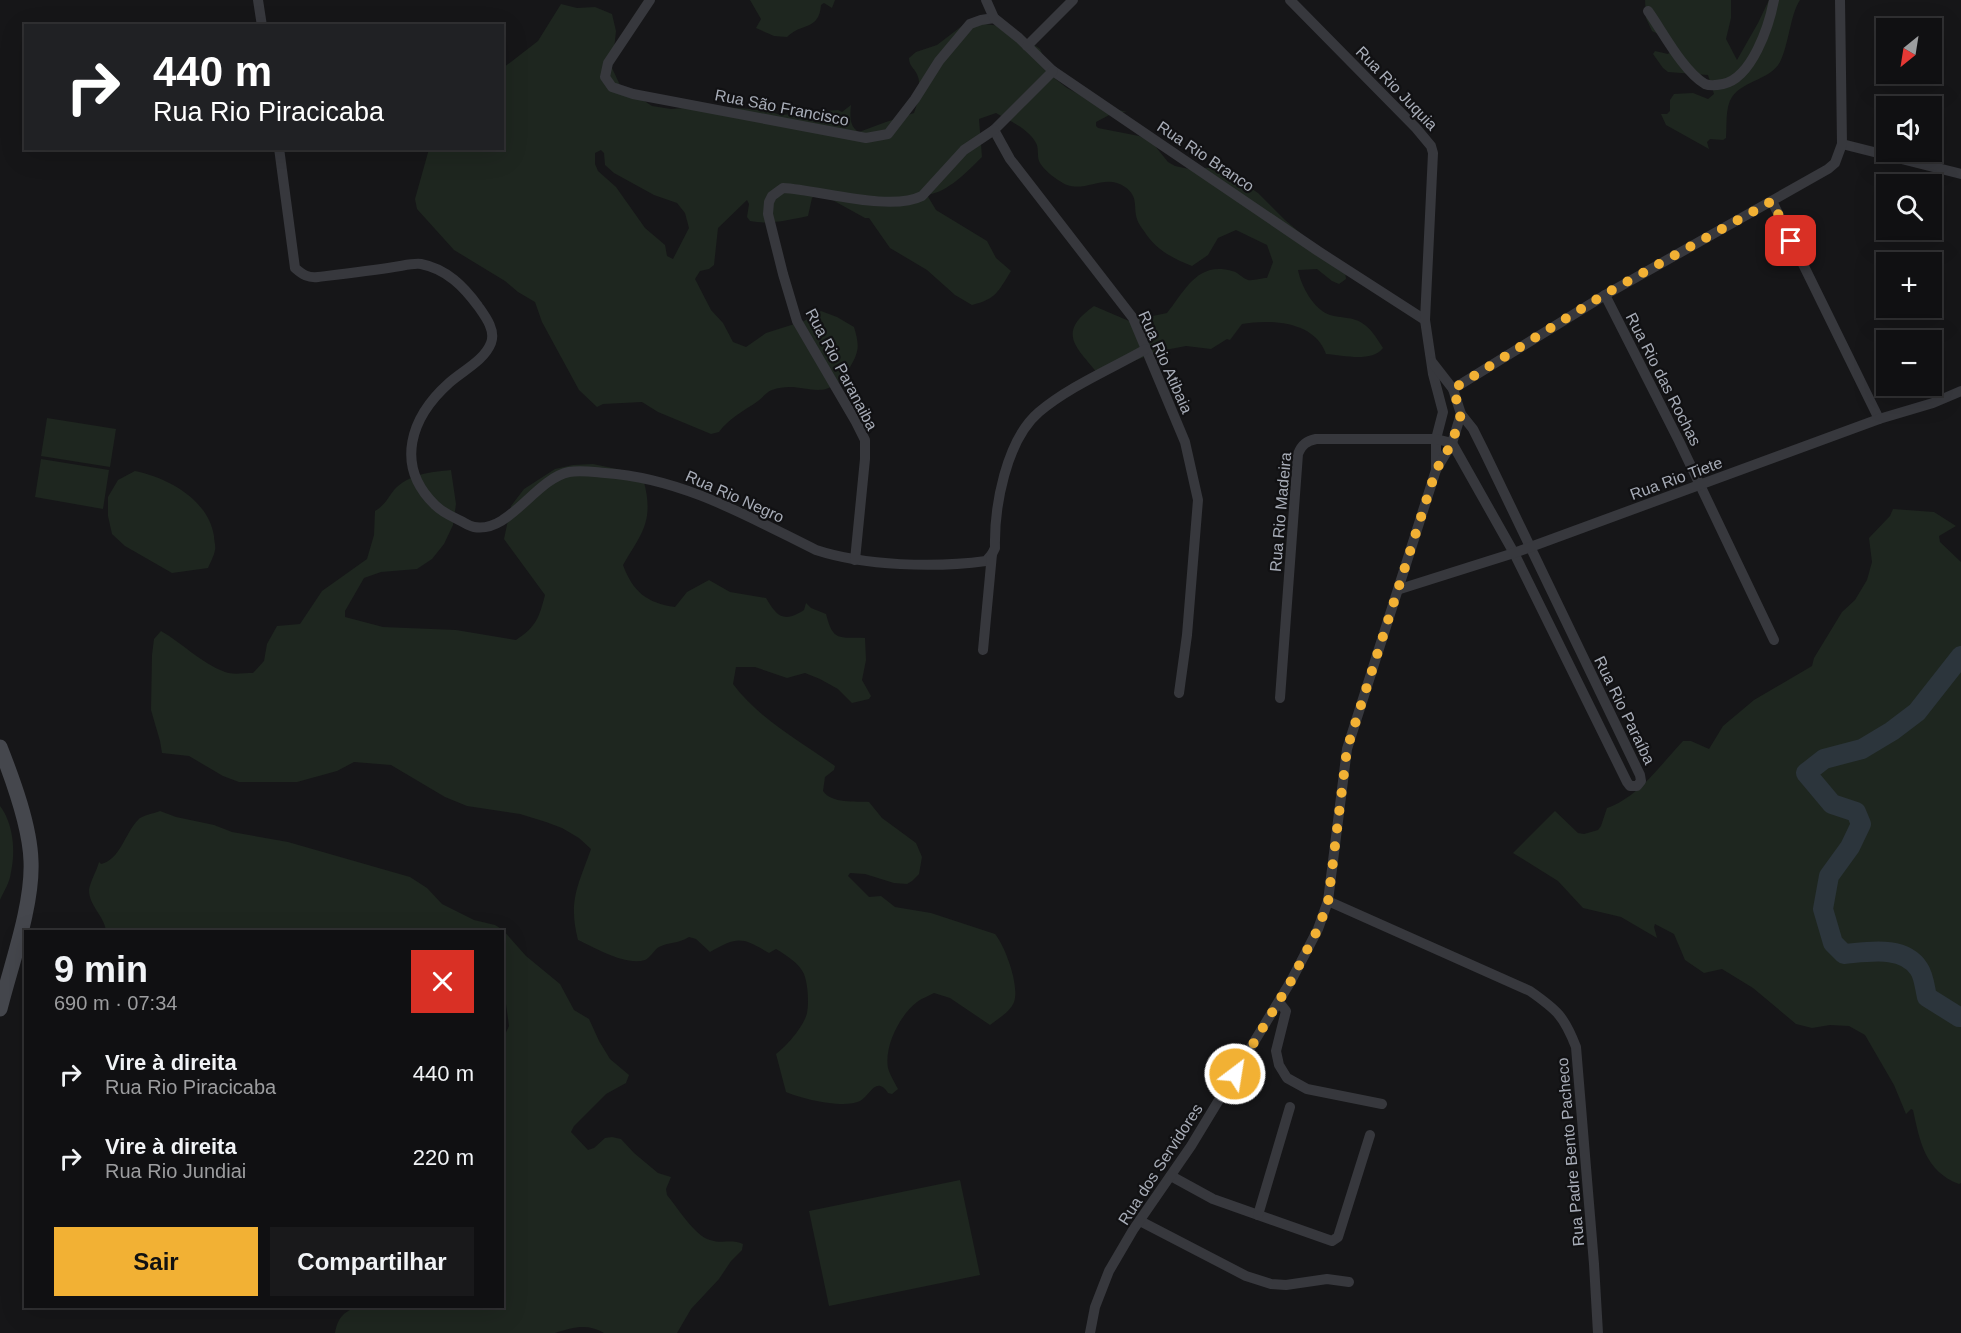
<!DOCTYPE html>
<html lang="pt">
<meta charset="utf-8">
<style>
:root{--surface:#101012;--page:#19191b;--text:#f1f3f6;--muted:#9c9d9f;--line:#303032;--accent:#f2b134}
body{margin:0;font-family:Helvetica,sans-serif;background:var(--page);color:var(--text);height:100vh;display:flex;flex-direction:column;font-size:22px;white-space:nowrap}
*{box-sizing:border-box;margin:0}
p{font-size:20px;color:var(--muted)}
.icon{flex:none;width:33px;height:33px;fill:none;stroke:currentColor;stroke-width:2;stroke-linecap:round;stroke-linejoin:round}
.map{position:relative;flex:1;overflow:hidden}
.sheet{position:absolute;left:24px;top:930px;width:480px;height:378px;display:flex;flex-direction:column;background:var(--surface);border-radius:0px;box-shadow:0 6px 24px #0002,0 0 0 2px var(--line)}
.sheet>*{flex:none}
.hud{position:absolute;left:24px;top:24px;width:480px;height:126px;border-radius:0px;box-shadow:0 6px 24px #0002,0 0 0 2px var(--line);background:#202124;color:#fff;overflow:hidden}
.needle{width:39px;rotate:210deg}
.tools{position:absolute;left:1876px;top:18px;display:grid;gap:12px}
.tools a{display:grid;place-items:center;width:66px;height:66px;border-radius:0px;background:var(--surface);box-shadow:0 6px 24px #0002,0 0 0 2px var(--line);font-size:30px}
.pin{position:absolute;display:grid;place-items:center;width:51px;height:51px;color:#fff;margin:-26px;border-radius:12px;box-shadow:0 3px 9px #0006}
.me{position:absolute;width:66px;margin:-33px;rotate:31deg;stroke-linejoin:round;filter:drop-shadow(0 0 4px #0008)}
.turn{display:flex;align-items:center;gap:21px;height:126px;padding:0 30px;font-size:27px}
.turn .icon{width:78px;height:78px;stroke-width:2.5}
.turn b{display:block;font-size:42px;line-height:51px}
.round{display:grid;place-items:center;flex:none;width:63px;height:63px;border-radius:0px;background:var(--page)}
.overview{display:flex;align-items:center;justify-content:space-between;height:102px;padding:0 30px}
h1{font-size:36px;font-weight:700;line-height:45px}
.primary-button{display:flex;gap:12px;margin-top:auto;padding:12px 30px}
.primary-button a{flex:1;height:69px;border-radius:0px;background:var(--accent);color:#111;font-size:24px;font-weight:700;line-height:69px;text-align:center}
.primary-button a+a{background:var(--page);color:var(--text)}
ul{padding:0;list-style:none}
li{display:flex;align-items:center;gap:18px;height:84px;padding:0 30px}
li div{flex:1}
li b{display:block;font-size:22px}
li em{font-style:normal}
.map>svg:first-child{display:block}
.green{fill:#1e261f;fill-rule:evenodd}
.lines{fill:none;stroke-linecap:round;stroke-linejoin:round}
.river{stroke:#2c353c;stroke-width:20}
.street{stroke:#37383d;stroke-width:10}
.secondary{stroke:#45474d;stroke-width:15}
.route{stroke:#f2b134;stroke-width:10;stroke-dasharray:0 18}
.labels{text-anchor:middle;stroke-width:4.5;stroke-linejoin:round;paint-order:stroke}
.street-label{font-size:16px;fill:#a8adb8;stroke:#111113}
</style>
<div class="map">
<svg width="1961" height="1333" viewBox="0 0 1961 1333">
<rect width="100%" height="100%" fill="#161618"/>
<g class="green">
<path d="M750,0h85l-3,8 -8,-5 -3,2c-2,26 -19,17 -34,32l-13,-1 -18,-8 5,-9z"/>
<path d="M1645,0h86v18l-5,21 11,21 21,-37 11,-23h31c-10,15 -11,44 -20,62 -10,18 -36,18 -48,35 -7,10 -5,29 -6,41l-3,2 -13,-1 -3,3 2,7 -43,-24 -5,-11h6l3,-3v-11l4,-6 19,-1 15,6 6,-5 -6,-19 -40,-3 -5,-4 -10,-14 2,-3 13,3 3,-3 -9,-15 -10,-5 -6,-13z"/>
<path d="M561,4l16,4 18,-1 17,7 4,17 -4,37 8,17 32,21 19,3 41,-3 51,4 18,5 57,-5 4,2 9,-7c-1,10 -2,22 8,27l27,-10 28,-9 7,-21c-3,-6 -1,-10 -3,-15 -2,-8 -9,-10 -9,-19l7,-6 21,-7 34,-26 5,4 33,4 31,22 13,28 14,11 35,18 25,6 -14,1 -17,9v4l2,2 41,8 12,5 17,21 7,4 14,3 31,-2 38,26 27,27 60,51 1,8 -7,5 -7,-3 -15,-12 -19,1c3,16 16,40 32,45 10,3 24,2 32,8 10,6 15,16 21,25 -12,15 -40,7 -57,6 -11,-33 -56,-35 -84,-30l-12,16 -3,-1 -16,10 -25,-3 -26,5 -29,11 -30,16c-21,-29 -48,-43 -7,-72l35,15 38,-8c18,-22 30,-52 65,-42 6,1 10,7 16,9 5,1 14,-2 19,-2l6,-16 -6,-17 -31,-15 -18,8 -10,17 -16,11c-20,-8 -36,-16 -48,-35 -2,-3 -6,-8 -7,-12 -4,-13 2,-22 -12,-32 -19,-14 -38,5 -58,-2 -9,-4 -24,-15 -28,-24 -2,-6 0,-13 -3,-18 -8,-15 -27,-22 -40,-30l-17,6 3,38c-15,15 -34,35 -55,38l9,15 51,31 9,17 15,13c-13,21 -15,28 -39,34l-17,-10 -28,-25 -37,-22 -21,-30h-4l-47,-26 -6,6 -4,18c-19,4 -39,9 -58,5l-3,-4 2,-13 -2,-4 -29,28 -4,37 -5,4 -9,2 -5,8 16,31 12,13 10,19 13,5 20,-14 38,-12 17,-10 16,6 17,10c5,17 6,24 -4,40 -25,42 -45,11 -78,23 -4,1 -10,8 -14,11 -14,10 -29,17 -39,31l-8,2 -53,-22 -16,-10 -39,2 -6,3 -18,-17 -37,-68 -7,-20 -17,-10 -13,-11 -51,-31 -37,-41 -2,-10 14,-50 73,-1 1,-80 35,-27zM601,150l3,3 1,12 9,8 40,22 23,8 8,10 4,15 -16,31 -6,-3 -2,-11 -20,-17 -29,-41 -18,-16 -3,-7v-11z"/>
<polygon points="47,418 116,429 110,467 41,456"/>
<polygon points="41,459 109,470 103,509 35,497"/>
<path d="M593,464l33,7 18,11c10,39 -2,51 -21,83 10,27 24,38 52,42l12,-15 22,-12 21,12 36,6c11,19 18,25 38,12l2,-7 5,5 15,6c7,28 13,23 39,24l1,22 -4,20 9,16 -2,3 -17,4 -14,-14 -18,-10 -15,-6 -18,5 -32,-11h-19l-3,17c26,35 67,57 102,82l-1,4 -9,7 -2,14c9,13 32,10 46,11l13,16 34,25 6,14 -3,17 -7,7 -5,3 -13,-1 -29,-9 -15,-1 -2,3 21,21 12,-1 14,11 36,6 64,21c10,12 25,52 19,68 -4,10 -15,16 -24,23l-40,-27 -16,-5c-5,3 -12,5 -17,9 -17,13 -33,44 -29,66 2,7 7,15 10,21l-6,5 -4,-1c-12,-18 -18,3 -28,8 -16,8 -58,-2 -74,-9l-10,-38c11,-8 28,-28 31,-41 2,-10 1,-29 -3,-39 -5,-11 -18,-19 -28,-25l-7,4c-27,-16 -31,-17 -59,-1l-14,-13 -7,-2c-11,7 -21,5 -30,10 -5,3 -9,11 -14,13 -20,6 -49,-12 -67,-20 -10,-39 0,-54 13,-91l-12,-11 -17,-10 -16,-6 -26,-8 -53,-8 -22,-9 -54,-32 -37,-3 -17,9 -40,11h-58l-16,-6 -34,-20 -27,-3 -2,-12 -9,-31 1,-55 2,-16 7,-8c21,12 40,32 64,41 7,3 19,1 28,1l11,-12 3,-17 10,-18 23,-2 22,-33 45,-32 7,-24 1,-24c9,-5 13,-13 19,-21 14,-16 37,-18 57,-20l5,34 -3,21 -9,19 -12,15 -15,10 -36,3 -17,6 -19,33v6l38,10 73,3 60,10c20,-13 23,-22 29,-45l-41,-56 7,-33 13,-17 31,-20 18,-4z"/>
<path d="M135,471c33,7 73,28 79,65 0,5 2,10 1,14 -1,6 -5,13 -7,18l-36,5 -47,-27 -13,-12 -4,-18v-19l10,-17z"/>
<path d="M1893,509l41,3 22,14 -17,10 1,6 21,20v621l-2,1c-34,-13 -39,-42 -46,-74l-2,-1 -5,5 -12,-29 -29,-50 -16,-9 -19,-1 -18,3 -16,-4 -43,-36 -31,-19 -18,4 -19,-13 -11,-26 -19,-10 -1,3 3,11 -36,-21 -38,-9 -25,-27 -45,-28 42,-42 23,22 6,1 14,-4 3,-4 6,-18c32,-11 54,-44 76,-67h8l18,8 14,-23 31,-26 58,-34 2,-8 28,-46 13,-12 12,-20 5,-18 -3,-24 21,-22z"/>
<path d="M0,806c13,17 16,45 11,66 -1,10 -7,19 -11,28z"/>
<path d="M160,811l16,6 38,8 18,7 56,10 122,35 17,11 15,16 32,16 21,5 8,5 23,26 34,28 14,26 15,9 10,22 11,18 19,16 -3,8 -20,11 -32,32 -3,6 17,18 6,-2 11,-10 7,-1 9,2 13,14 24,20 13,4 -5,12 1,6c10,12 28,41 43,45 11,4 23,-1 33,4l-1,6 -11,11 -12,18 -28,30 -14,24h-73c-16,-10 -31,-6 -49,0h-220c3,-15 7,-19 20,-26l147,-1v-265l7,-15 -3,-22 -3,-3 -1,-69 -396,-1c-1,-14 -17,-25 -17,-41 1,-8 8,-20 10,-28l2,2c19,-4 24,-31 37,-44 4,-5 15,-6 22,-9z"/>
<polygon points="960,1180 980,1275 829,1306 809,1211"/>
</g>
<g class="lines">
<path class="river" d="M1961,656l-44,56 -25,19 -30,18 -38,10 -18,14 26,31 24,8 5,12 -11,23 -21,29 -6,33 10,34 11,11c24,-2 60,-9 75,15 5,7 6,20 8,28l32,20h2"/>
<g class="street">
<polyline points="258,0 262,26"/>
<polyline points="650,0 608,63 605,77 612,87 633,94 866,138 888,134 915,99 939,61 970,24 981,20 994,18"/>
<polyline points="986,0 994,18 1019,38 1053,71 1318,251 1425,320"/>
<polyline points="1290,0 1416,128 1431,146 1433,153 1425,320 1433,374 1443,412 1436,439 1436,470"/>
<path d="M1648,11c15,21 35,60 57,73 5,2 13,1 18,0 29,-6 46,-58 51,-84"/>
<polyline points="1027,46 1073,0"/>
<polyline points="1053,71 994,130 1010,159 1133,318 1185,442 1198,500 1187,635 1179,693"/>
<polyline points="1842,144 1961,174"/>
<path d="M279,148l16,120c8,7 13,10 23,9 25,-3 51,-6 76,-10 8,-1 19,-4 27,-3 26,5 43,23 57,42 7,10 18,24 13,37 -7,18 -29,28 -42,40 -38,34 -55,82 -14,122 8,8 16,11 26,16 4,2 8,5 13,6 35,7 61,-48 95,-55 12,-2 24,0 36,1 77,5 144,44 211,77 49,16 119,18 170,11l6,-7"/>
<polyline points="1772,201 1879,419"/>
<polyline points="1605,295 1679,441 1774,640"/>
<polyline points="1432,362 1453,389 1461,414 1473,429 1484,451 1640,775 1641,781 1637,786 1630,786 1627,782 1514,553 1452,443"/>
<polyline points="1453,389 1605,295 1828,169 1835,163 1842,144 1840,0"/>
<path d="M855,560l10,-101v-19l-9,-18 -59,-101 -14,-47 -15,-60 1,-12 3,-6 11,-8c37,2 107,24 139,8l42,-46 30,-20"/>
<polyline points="1400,589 1514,553 1879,419 1933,403 1961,391"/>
<path d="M983,650l9,-96 3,-6c-1,-41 11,-108 44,-136 31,-26 72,-43 107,-63"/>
<path d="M1280,698l18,-244c4,-10 9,-13 18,-15h120l16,4"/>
<path d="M1328,901l202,90c27,19 34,25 46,56l18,217 4,69"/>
<polyline points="1279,1002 1286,1011 1276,1051 1279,1065 1287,1078 1307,1089 1382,1104"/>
<polyline points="1171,1176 1213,1199 1332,1241 1338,1237 1370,1135"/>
<polyline points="1258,1215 1290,1107"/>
<polyline points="1140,1221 1246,1276 1271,1284 1286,1285 1327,1279 1349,1282"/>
<polyline points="1090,1333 1095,1307 1109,1271 1133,1230 1191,1146 1291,981 1318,929 1328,901 1347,749 1436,470 1452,443 1461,414"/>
</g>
<path class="secondary" d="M0,747c13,33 30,79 31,114 2,44 -20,104 -31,148"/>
</g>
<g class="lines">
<polyline class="route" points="1235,1074 1291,981 1318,929 1328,902 1347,749 1436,470 1452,443 1461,414 1453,389 1605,294 1772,201 1791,241"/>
</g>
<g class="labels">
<g class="street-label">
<text transform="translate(1397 88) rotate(46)" y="6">Rua Rio Juquia</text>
<text transform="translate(782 107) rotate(11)" y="6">Rua São Francisco</text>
<text transform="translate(1206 156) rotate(34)" y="6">Rua Rio Branco</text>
<text transform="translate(1166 362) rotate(66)" y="6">Rua Rio Atibaia</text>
<text transform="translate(842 369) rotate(62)" y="6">Rua Rio Paranaiba</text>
<text transform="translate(1664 379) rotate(63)" y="6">Rua Rio das Rochas</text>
<text transform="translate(1676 478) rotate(-20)" y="6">Rua Rio Tiete</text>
<text transform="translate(735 496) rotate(24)" y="6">Rua Rio Negro</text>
<text transform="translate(1280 512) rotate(-85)" y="6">Rua Rio Madeira</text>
<text transform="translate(1625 710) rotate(64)" y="6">Rua Rio Paraíba</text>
<text transform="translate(1570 1152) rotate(-95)" y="6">Rua Padre Bento Pacheco</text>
<text transform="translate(1160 1164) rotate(-57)" y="6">Rua dos Servidores</text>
</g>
</g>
</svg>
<div class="tools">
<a><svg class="needle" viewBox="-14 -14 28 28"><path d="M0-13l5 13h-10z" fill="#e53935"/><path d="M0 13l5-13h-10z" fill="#9c9d9f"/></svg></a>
<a><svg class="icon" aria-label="sound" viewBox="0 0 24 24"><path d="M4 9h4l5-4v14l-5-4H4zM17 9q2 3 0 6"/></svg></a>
<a><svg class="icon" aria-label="search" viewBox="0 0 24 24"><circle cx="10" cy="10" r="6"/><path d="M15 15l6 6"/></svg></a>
<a>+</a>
<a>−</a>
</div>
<div class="pin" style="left:1791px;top:241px;background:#d93025"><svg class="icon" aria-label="arrive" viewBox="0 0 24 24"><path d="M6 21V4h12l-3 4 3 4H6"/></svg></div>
<svg class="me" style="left:1235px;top:1074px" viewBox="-20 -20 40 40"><circle r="17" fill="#f2b134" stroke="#fff" stroke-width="3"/><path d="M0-11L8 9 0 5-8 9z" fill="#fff"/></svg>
<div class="hud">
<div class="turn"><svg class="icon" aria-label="right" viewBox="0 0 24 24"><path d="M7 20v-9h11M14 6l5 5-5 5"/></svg><div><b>440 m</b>Rua Rio Piracicaba</div></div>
</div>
<section class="sheet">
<div class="overview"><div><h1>9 min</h1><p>690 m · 07:34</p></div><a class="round" style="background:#d93025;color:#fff"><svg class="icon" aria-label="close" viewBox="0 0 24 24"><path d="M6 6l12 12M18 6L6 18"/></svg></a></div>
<ul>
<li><svg class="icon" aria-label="right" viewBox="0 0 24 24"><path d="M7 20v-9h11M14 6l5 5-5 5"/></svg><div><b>Vire à direita</b><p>Rua Rio Piracicaba</p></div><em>440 m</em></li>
<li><svg class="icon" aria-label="right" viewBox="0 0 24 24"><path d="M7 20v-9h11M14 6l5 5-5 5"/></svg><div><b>Vire à direita</b><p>Rua Rio Jundiai</p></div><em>220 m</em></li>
</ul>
<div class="primary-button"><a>Sair</a><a>Compartilhar</a></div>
</section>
</div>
